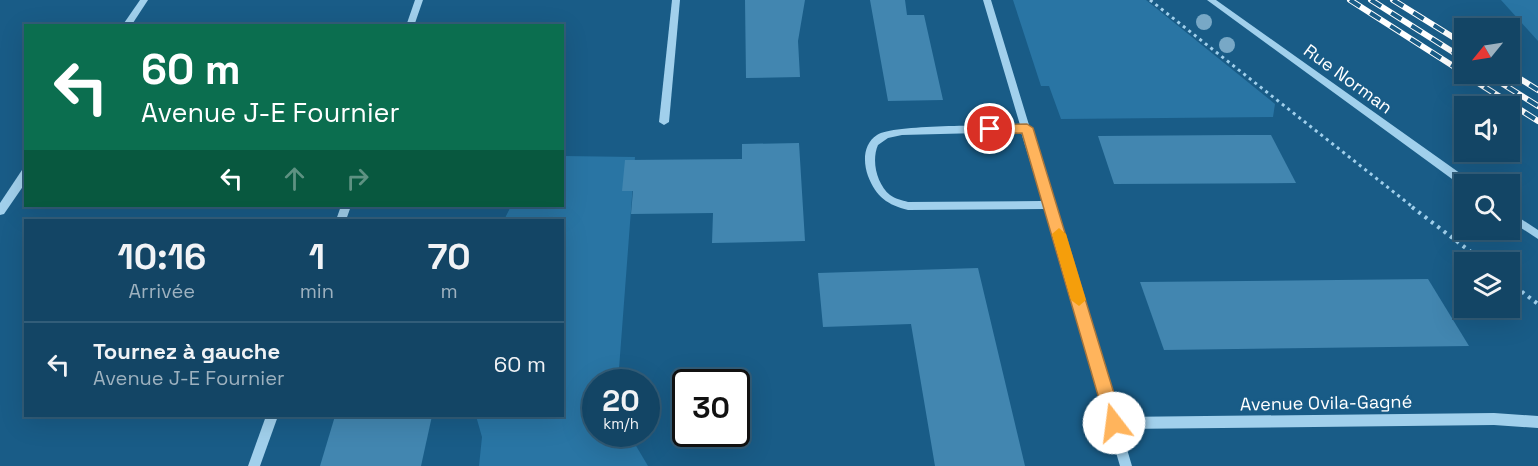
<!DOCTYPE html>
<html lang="fr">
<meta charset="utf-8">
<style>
:root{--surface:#134565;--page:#204f6e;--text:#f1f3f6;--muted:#9db1bf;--line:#325d79}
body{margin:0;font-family:"Space Grotesk",sans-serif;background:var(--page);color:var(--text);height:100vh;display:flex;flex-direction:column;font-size:22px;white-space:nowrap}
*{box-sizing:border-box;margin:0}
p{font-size:20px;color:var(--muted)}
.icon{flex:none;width:33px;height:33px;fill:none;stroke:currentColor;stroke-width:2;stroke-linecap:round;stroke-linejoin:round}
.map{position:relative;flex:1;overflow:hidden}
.panel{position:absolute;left:24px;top:219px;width:540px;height:198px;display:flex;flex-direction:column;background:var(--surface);border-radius:0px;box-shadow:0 6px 24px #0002,0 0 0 2px var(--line)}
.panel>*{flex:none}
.top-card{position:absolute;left:24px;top:24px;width:540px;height:183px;border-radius:0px;box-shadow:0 6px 24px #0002,0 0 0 2px var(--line);background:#0b6e4f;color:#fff;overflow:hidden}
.needle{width:39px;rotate:240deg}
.controls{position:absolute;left:1454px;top:18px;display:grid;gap:12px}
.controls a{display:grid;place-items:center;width:66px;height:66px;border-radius:0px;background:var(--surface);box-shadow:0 6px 24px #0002,0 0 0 2px var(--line);font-size:30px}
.speed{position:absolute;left:582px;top:369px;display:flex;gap:12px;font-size:30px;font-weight:700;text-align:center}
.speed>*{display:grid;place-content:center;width:78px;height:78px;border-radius:50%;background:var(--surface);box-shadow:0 6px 24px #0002,0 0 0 2px var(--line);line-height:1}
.speed small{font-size:15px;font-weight:400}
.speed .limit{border:3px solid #111;border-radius:9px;background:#fff;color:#111}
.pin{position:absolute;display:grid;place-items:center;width:51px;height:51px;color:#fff;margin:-26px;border:3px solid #fff;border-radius:50%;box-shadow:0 2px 6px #0007}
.me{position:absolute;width:66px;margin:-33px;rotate:345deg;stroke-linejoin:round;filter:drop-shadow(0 0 4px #0008)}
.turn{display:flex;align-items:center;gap:21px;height:126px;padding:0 18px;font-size:27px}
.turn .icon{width:78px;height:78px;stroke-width:2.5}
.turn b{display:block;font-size:42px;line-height:51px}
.lanes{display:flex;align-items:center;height:57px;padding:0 18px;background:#0003;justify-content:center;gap:30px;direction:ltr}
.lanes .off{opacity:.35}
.eta{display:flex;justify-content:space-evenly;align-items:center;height:102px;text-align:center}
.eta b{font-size:36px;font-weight:600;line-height:42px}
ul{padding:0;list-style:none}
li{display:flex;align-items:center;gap:18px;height:84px;padding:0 18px;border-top:2px solid var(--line)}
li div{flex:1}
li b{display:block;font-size:22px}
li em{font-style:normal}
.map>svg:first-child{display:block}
.green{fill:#2975a4}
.building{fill:#4286b0}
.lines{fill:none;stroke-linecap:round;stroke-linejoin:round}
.path-far1{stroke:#a1d0ec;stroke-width:3;stroke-dasharray:3 4;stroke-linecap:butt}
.path{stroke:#a1d0ec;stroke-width:4;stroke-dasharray:3 5;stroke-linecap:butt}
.minor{fill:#a1d0ec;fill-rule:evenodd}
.rail-casing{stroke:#fff;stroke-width:6}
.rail{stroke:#195c87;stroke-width:4;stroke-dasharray:12;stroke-linecap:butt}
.tree{fill:#78a8c6}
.route{fill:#ffb45c;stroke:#a6753c;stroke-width:1.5}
.slow{fill:#f59e0b}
.labels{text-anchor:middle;stroke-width:5;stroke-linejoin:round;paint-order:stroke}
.street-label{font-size:18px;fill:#fff;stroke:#195c87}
</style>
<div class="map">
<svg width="1538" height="466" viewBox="0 0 1538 466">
<rect width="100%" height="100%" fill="#195c87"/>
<g class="green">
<polygon points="1013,0 1146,0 1275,104 1273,117 1061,119 1049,86 1041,86"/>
<polygon points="1501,0 1538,0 1538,41"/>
<polygon points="563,156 635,157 618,382 596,382 596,434 629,434 648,466 479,466 482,437 476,416 562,416 562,220 504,220 511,206 562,206"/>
</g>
<g class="building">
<polygon points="745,0 805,0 798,41 800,77 746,78"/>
<polygon points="870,0 905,0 907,15 924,15 943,100 888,101"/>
<polygon points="1237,135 1271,135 1296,183 1114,184 1098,136"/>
<polygon points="799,143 805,241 712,243 713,213 631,214 633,191 622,191 625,160 742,159 742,144"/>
<polygon points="978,268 1025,466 935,466 911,324 823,327 818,273"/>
<polygon points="1428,279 1469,346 1164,350 1140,282"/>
<polygon points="335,416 432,416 421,466 320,466"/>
</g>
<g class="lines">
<polyline class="path-far1" points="1150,0 1414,208"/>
<g class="path">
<polyline points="1412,207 1484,262"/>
<polyline points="1509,282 1538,304"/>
</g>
<g class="minor">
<polygon points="140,0 148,0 131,26 122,26"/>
<polygon points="415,0 423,0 414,26 406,26"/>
<polygon points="672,0 680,0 669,122 664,125 659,122"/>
<path d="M983,0h8l38,125 3,3 -1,2 21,72 3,3 -1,2 64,210 376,-4 44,3v12l-44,-3 -373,4 11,37h-12l-76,-257 -136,1c-20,-5 -32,-13 -40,-34 -5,-14 -5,-32 9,-41 17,-11 117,-9 143,-10zM1021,132l21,69 -134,1c-6,-2 -13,-3 -18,-7 -13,-11 -19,-34 -12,-50l10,-7 14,-3z"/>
<polygon points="1207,0 1216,0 1471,181 1472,184 1464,184 1463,187"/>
<polygon points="26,169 26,182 4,214 0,215 0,203 22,170"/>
<polygon points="341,206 351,206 346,220 336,220"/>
<polygon points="1509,211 1538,230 1538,239 1509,220"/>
<polygon points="266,416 278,416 260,466 248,466"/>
</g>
<g class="rail-casing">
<g id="rail">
<polyline points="1350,0 1464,73"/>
<polyline points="1371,0 1464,59"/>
<polyline points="1393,0 1464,44"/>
<polyline points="1509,72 1538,90"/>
<polyline points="1464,74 1538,121"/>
<polyline points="1487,74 1538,106"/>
</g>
</g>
<use href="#rail" class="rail"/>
</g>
<g class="tree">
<circle cx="1204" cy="22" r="8"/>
<circle cx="1227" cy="45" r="8"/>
</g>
<polygon class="route" points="1027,124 1033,128 1123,423 1120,428 1114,431 1109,428 1106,423 1022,133 990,134 984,129 990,125"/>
<polygon class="slow" points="1059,228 1066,234 1086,300 1079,306 1071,300 1052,234"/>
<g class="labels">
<g class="street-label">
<text transform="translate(1348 79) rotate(36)" y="6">Rue Norman</text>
<text transform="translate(1326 403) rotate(-1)" y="6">Avenue Ovila-Gagné</text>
</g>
</g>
</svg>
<div class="controls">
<a><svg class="needle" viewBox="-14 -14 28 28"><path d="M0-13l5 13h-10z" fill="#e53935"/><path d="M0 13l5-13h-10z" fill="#9db1bf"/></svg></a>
<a><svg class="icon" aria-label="sound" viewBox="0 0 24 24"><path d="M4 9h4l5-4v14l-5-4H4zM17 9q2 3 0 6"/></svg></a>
<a><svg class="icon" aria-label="search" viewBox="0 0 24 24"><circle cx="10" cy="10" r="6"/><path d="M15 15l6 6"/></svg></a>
<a><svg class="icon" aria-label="layers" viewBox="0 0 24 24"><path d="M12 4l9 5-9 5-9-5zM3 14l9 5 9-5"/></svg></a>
</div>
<div class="speed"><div>20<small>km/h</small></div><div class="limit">30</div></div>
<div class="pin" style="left:990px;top:129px;background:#d93025"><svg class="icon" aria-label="arrive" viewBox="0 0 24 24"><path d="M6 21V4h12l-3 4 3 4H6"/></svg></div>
<svg class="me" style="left:1114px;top:423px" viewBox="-20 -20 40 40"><circle r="19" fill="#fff"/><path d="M0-13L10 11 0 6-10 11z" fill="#ffb45c"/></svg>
<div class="top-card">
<div class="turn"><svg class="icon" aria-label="left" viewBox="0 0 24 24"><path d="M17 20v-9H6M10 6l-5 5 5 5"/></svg><div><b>60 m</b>Avenue J-E Fournier</div></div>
<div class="lanes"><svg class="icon" aria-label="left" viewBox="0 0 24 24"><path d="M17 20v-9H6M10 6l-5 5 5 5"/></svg><svg class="icon off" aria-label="ahead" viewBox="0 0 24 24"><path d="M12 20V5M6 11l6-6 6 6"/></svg><svg class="icon off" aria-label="right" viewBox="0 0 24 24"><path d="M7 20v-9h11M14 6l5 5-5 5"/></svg></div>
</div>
<section class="panel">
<div class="eta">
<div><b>10:16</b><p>Arrivée</p></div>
<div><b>1</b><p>min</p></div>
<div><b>70</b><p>m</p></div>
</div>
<ul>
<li><svg class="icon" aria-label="left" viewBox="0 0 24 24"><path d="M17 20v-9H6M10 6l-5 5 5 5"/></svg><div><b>Tournez à gauche</b><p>Avenue J-E Fournier</p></div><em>60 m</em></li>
</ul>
</section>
</div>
